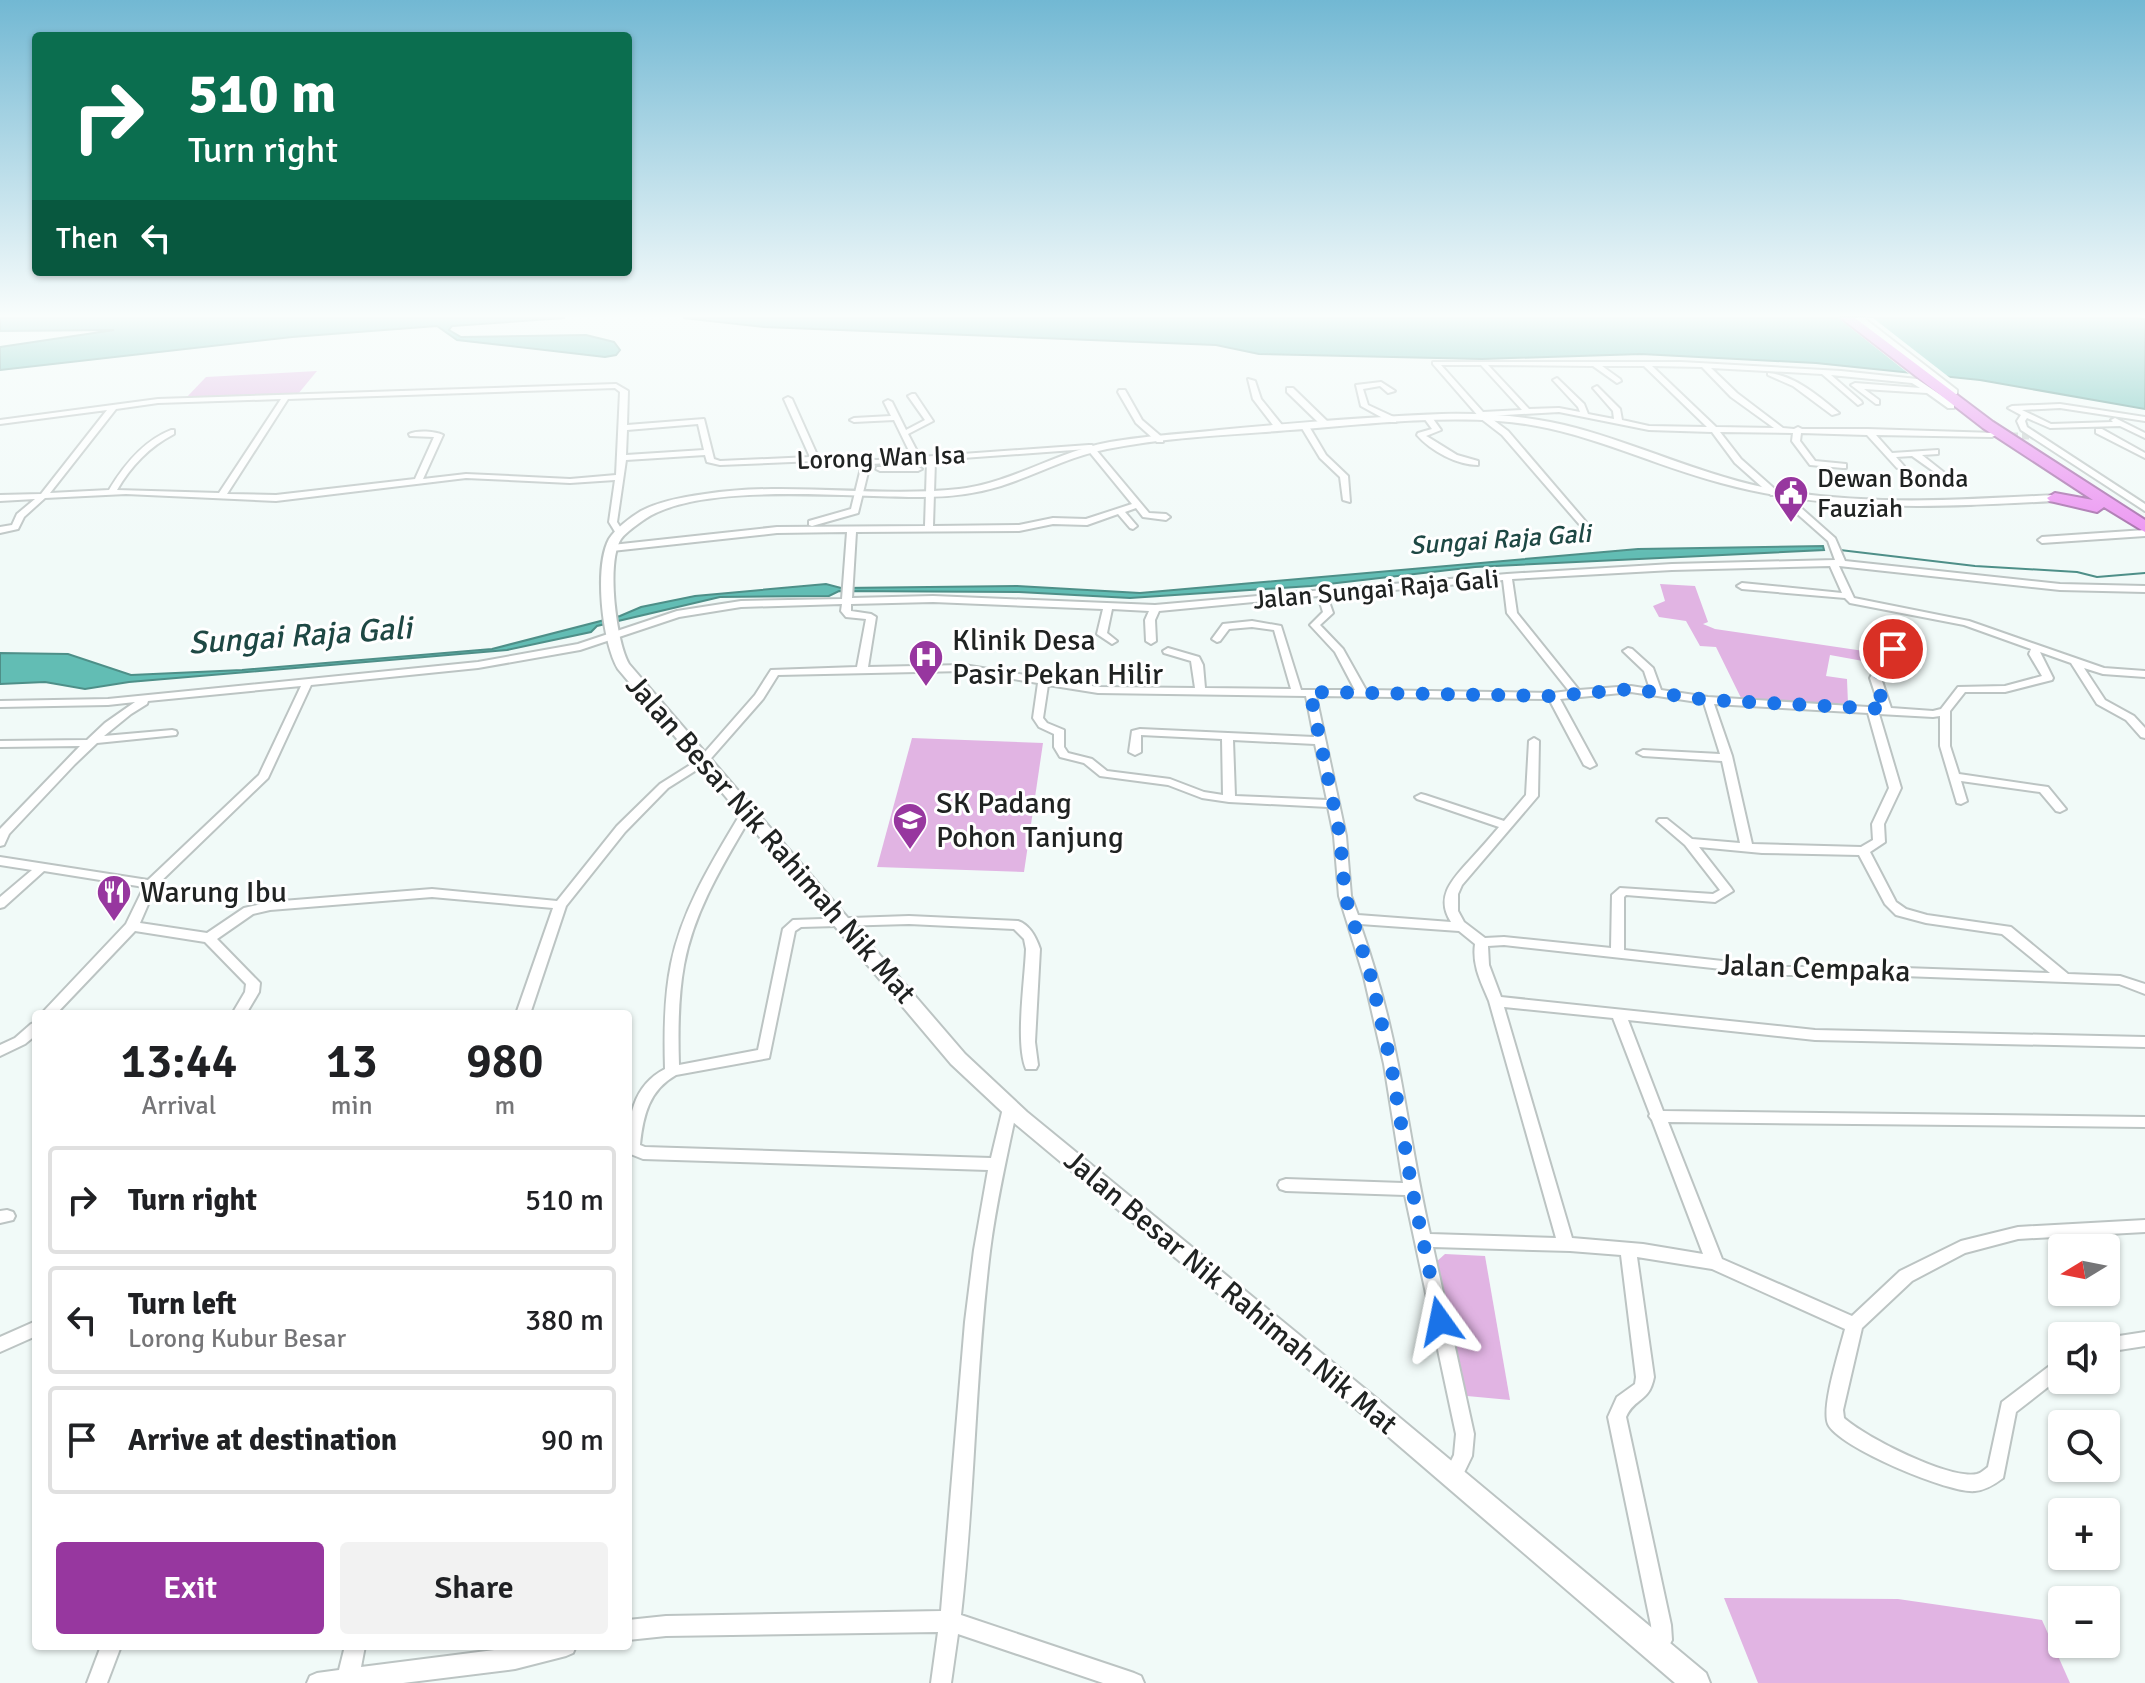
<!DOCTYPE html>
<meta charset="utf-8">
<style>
:root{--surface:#fff;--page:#f2f2f2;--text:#202124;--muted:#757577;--line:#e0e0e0;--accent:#97379f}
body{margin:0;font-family:Signika,sans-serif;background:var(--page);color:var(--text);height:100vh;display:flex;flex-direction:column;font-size:30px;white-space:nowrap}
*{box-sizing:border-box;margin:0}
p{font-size:26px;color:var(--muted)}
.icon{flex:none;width:44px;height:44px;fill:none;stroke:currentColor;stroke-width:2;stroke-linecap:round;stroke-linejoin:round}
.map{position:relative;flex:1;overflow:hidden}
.side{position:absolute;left:32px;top:1010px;width:600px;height:640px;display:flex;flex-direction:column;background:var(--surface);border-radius:8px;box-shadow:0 2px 6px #0004}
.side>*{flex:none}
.guide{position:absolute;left:32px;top:32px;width:600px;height:244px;border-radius:8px;box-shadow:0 2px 6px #0004;background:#0b6e4f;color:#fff;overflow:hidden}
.needle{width:52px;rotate:260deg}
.controls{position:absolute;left:2048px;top:1234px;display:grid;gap:16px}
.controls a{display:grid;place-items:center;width:72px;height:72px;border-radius:8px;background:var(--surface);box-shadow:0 2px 6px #0004;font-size:40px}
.pin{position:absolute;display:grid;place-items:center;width:68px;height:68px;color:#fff;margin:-34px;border:4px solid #fff;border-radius:50%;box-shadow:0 2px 8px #0007}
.me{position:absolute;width:88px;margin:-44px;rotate:348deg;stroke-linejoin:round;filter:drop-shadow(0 0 6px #0008)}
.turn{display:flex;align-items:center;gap:28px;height:168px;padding:0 24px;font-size:36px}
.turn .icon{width:104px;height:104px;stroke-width:2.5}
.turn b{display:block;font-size:56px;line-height:68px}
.then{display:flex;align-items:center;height:76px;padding:0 24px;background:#0003;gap:16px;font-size:30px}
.eta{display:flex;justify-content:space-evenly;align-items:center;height:136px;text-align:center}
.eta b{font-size:48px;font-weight:600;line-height:56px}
.button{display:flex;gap:16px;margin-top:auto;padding:16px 24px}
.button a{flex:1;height:92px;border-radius:8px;background:var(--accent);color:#fff;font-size:32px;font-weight:600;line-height:92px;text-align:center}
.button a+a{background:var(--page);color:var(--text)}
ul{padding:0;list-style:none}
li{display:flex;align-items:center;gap:24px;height:108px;margin:0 16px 12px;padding:0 8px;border:4px solid var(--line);border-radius:8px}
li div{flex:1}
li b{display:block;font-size:30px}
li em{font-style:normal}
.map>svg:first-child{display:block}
.green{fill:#e1b4e3}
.water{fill:#62bdb4;stroke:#4e8f88;stroke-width:2}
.pier{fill:#f1faf8}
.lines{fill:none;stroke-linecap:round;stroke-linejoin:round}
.stream{stroke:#4e8f88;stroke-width:2}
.street-tunnel{stroke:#c7cfcd;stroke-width:7;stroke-dasharray:7 4;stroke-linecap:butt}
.street-casing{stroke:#bcc4c3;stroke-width:4}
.secondary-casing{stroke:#bcc4c3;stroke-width:4}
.highway-casing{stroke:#a469a9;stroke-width:4}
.street{fill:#fff;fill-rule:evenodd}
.secondary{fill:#fff;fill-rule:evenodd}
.highway{fill:#eb8ff1;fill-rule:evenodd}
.route{stroke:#1a73e8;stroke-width:14;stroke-dasharray:0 25.2}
.labels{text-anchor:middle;stroke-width:6;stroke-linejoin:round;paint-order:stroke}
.far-street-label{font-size:26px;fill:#202322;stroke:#fff}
.far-poi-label{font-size:26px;fill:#202322;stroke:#fff;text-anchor:start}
.far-water-label{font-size:26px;font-style:italic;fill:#1e4844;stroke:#fff}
.poi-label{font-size:30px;fill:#202322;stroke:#fff;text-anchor:start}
.street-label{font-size:30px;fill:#202322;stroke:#fff}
.water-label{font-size:32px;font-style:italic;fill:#1e4844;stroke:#fff}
</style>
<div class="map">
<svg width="2145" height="1683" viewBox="0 0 2145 1683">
<rect width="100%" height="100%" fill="#f1faf8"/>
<g class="green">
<polygon points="317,371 298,394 185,399 206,377"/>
<polygon points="1660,584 1695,586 1708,622 1703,624 1715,629 1884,654 1874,663 1830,655 1826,676 1847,679 1848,704 1742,700 1716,647 1700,646 1686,621 1659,617 1653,606 1665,601"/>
<polygon points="912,738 1043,743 1024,872 877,867"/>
<polygon points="1445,1254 1485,1256 1510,1400 1467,1396 1435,1263"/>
<polygon points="1724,1598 1898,1599 2042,1620 2070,1683 1758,1683"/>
</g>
<g class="water">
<polygon points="0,318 565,318 452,326 449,330 461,337 586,335 614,342 620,350 616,355 605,357 457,340 437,326 292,337 0,370 0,347 114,330 0,331"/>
<polygon points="683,318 2136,318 2145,319 2145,409 1980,380 1816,363 1641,354 1482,359 1259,354 1216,345 764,327"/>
<polygon points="1823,546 1824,550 1475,567 1311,586 1130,598 1019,592 839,591 829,596 720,597 597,626 591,632 507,650 129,682 85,689 45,682 0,684 0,653 68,654 131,675 242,670 492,649 620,616 641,607 695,596 826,584 841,588 1017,586 1140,593 1638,549"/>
</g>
<polygon class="pier" points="1838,318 1873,318 1954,381 1913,377"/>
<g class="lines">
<polyline class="stream" points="1840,550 1975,566 2077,572 2097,577 2145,573"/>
<polyline class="street-tunnel" points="2000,436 2032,436"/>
<g class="street-casing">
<g id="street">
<path d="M1433,362h248l160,9 76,8 37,25v4h-6l-21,-15 -63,-4 15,11v4h-3l-25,-19 4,-2 65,5 -8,-5 -81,-8 30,26 1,2 -4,2 -36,-31 -111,-6 26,25 46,35 11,1 4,-2 4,2h66l127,4 1,2 -4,2 -116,-2 16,18 46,-3v4l-16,1 24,19v4h-3l-31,-22 -16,1 8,9 -7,2 -30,-33 -66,-2 -1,8 15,20 31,3v4h-3l-33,-3 -18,-24 1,-8 -73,-1 21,27 37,33h5l52,46 10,23 215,23 85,2v6l-85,-2 -221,-24 15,32 115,23 135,47 41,3v6l-42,-3 -19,-6 21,32 29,16 11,12v10l-4,-1 -15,-17 -29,-16 -26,-41 -31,-11 13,26 -1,2 -47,12h-40l-15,19v35l9,28 89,13 18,22 -6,3 -4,-1 -16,-19 -79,-11 6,20 -6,3 -4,-1 -17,-57v-30l-7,1 -54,-3 22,74 -17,36 1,18 -15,10 26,50 10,7 21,6 84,12 57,47 52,2 25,8v10l-26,-10 -244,-9h-99l-272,-30 -16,1 1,19 12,32 314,33 330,7v10l-330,-7 -187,-20 35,91 482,6v10l-477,-5 54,137 130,57 48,-45 61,-30 57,-14 127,-7v12l-127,7 -53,14 -53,28 -50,47 -19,82 1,8c21,19 105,62 133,56 4,-1 7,-4 11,-7l14,-65 54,-41 6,-3v18l-46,36 -13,66c-8,6 -17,12 -28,13 -25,3 -137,-44 -147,-67 -7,-17 12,-75 17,-95l-133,-60 -75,-12 17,120c-5,26 -19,20 -28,40l45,208 1,15 -9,17 -7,3 -7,-3 -3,-7 6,-12 -1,-13 -43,-208 9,-20 18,-13 1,-7 -15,-122 -51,-4 -137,-4 41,187 -2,22 -13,27 -7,3 -7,-3 -2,-6 11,-22 2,-21 -51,-239 -119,-4 -6,-2 -2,-4 2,-4 6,-2 117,4 -19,-119 -20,-87 -25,-81 -5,-60 -6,-29 -99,-5 -27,-4 -34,-13 -68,-9 -16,-13 -24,-6 -6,-10v-13l-15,-7 -6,-9 5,-35 -74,-12 -186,4 -15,24 -57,65 -38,24 -43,44 -59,74 -36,108h-14l37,-106 -121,-11 -162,13 -17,4 -36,25 43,44 -1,9 -13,22h-14l13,-22 1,-8 -41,-42 -70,-11 -79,83h-15l85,-90 18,-37 -100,-16 -40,36 -4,1v-11l32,-27 -32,-5v-8l148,23 111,-105 42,-89 -153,15 -1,3 -16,10 -27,22 68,-6 4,1 1,2 -1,2 -79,8 -22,21 -66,70 -5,11 -4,1v-17l80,-83 -80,1v-6l87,-1 18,-17 30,-21 -27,3 -108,2v-6l108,-2 370,-37 100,-18 99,-33 64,-10 101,-2 5,-67 -70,1 -165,18 -4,-3 4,-3 165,-18 148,-1 2,-65 -57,3 -12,49 -46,13 -3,-1v-4l42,-12 11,-45 -47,-3 -95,4 -13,-3 -2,-7 -79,5 -9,62 7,11 -4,3 -3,-1 -8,-13 6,-42 -45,3 -104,-5 -190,23 -150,-7 -81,4 -21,19 -6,12 -18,4v-6l12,-2 5,-11 18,-15 -35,2v-6l41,-1 66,-84 -107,14v-4l158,-21 458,-15 12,7 -1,34 77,-6 10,40 6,2 90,-4 -26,-58 4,-2 4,2 26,58 59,3 35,-3 -18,-37 -40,2 -4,-2 4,-2 37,-2 -7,-14 4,-2 4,2 14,28 19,-10 -17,-24 4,-2h3l18,27 -25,13 12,23 169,-12h3l57,68 17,1 4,3 -4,3 -23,-3 -7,-9 -11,4 12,14 -4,3 -3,-1 -12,-14 -31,11 -34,-1 -34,7 -163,1 -4,66 81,-2 222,9 352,-31 165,-10 163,-4 -7,-19 -52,-46h-5l-36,-32 -23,-31 -63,-2 -90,-18 -71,4 20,15 78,91 -7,2 -77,-89 -22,-17 -47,-54zM1441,365h40l41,45 -39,2zM1488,365l105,1 24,17 4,-2 -1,-2 -18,-13h42l63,61 -58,-1 -27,-6 -2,-11 -23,-23 -4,2 20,23 1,8 -26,-5 -4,-10 -27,-26 -4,2 25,27 2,5 -21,-4 -30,1zM1652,366l50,1 29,30 43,31 -58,-1zM615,388l5,4 -4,83 -46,4 -104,-5 -43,5 20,-44c-8,-4 -26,-5 -34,-1l1,2 24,1 -19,42 -139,16 -49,-1 61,-95zM281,399l-62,94 -102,-3c14,-24 32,-43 57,-56v-4h-3c-28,11 -47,35 -62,60l-59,3 66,-84 42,-6zM698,424l6,26 -78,5 1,-25zM1087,449l45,55 -46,15 -33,-1 -34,7 -86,1 2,-66zM1830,566l12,27 -100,-10 -5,3 5,3 103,9 5,5 114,22 67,24 -2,5 13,22 -37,10 -47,1 -17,22 -8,2 -42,-3 -10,-30 3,-8 16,-17 -19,-21 -3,-1 -5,3 16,19 -12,12 -7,13 10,30 -8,-3 -4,2 -160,-10 -47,-7 -8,-22 -21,-19 -4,-1 -5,3 21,20 6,18 -19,-3 -52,4 -62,-77 -5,-34 160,-9zM1503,580l4,33 62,78 -16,2 -187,-3 -23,-41 -23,-24 13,-12 -6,-17zM1318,596l5,16 -13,13 25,27 20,38h-54l-20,-64 -29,-5 -29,3 -11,15 5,3 3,-1 9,-12 23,-2 22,3 17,59 -86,-1 -2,-23 -4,-8 -31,-9 -5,3 1,2 27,8 4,27 -97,-1 -134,-22 -96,2 8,-50 -5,-3 -20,-3v-7l82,-2 170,7 -6,25 15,10 5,-3 -10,-8 5,-24 37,2 -4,9 1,21 5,3 5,-3 -1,-21 4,-9zM842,604l-1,7 5,6 20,2 -9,48 -86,3 -16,25 -57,65 -38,24 -43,42 -60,75 -125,-12 -162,13 -26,6 -37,25 -67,-10 16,-37 112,-108 43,-93 167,-17 102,-18 99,-33 62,-10zM1048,685l50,8 208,3 8,41 -174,-8 -8,2 -3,21 6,3 6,-3v-17l81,4 1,56 -19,-3 -34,-13 -63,-8 -15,-12 -24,-6 -4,-6v-17l-17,-7 -4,-5zM1631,692l73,11 16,51 -77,-4 -6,3 6,3 79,5 18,82 -48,-4 -25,-20h-8l-2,2 28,24 35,45 -7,4 -93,-6 -8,7 -1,53 -107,-11 -19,1 -21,-16 -6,-11v-17l4,-9 76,-89 1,-55 -5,-3 -5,3 -3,54 -22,26 -79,-26 -4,-1 -6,3 2,2 82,28c-10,12 -20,23 -30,34 -17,19 -34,36 -18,61l-93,-7 -7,-19 -5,-60 -30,-140 233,3 35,66 6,3 6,-3 -36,-66zM1714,704l154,9 21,75 -17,36 1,16 -12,7 -109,-3 -20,-88zM1233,740l82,4 12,56 -92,-4zM1699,847l63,6 97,2 26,49 11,11 30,8 76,11 48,39 -175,-6h-99l-152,-17v-53l2,-2 89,7 18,-11 -2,-3zM1360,924l99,7 16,13c-3,21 6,38 14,57l67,237 -126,-4c-13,-56 -21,-113 -32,-169 -9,-48 -22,-95 -38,-141zM1504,1007l109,11 37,96 -1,2 3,4 51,134 -60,-10 -71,-6z"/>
<path d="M1768,373c26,2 51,23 71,40l-7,2 -39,-29 -25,-11z"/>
<polygon points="1248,379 1255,381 1261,399 1282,425 1282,429 1276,429 1253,399"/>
<polygon points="1381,382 1395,391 1388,393 1380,386 1363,389 1368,405 1396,418 1396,422 1390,422 1361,406 1356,385"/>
<polygon points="1287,388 1293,388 1328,422 1328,426 1322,426 1287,392"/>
<polygon points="1119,390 1125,390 1142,420 1163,438 1163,442 1157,442 1136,423 1118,392"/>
<polygon points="2060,404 2145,417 2145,421 2060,408 2022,410 2051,424 2113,422 2111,420 2115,418 2145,433 2145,438 2120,426 2050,428 2027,418 2025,421 2027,427 2145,504 2145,511 2021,430 2017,421 2021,415 2008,408 2012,406"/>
<path d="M1425,416h6l10,14 -15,6 2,1 29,18 21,6v4c-21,0 -47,-14 -61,-30l1,-2 14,-4 -8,-11z"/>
<polygon points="1301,423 1307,423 1326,455 1348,476 1350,502 1343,500 1340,477 1320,458 1300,425"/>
<polygon points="2096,429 2102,429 2145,453 2145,458 2096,433"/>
<polygon points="877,467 918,467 922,469 918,471 880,471 876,469"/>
<polygon points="2145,530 2145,536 2042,543 2038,540 2042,537"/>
<path d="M747,809l6,4c-28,48 -59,97 -69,152 -6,33 -6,66 -5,100l79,-15 25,-121 10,-9 116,-4 109,5c12,4 18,16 22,28l-5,93 3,23 -2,4h-10c-11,-26 -1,-90 0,-120l-2,-10 -10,-10 -105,-5 -108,3 -6,4 -26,127 -93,17c-27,15 -33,41 -36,70l5,2 346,11 12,-50 2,-4 5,-1 5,1 2,4c-10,48 -21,95 -27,143 -15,121 -15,243 -29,364l173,58 7,3 3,7h-41l-145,-49 -7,49h-20l7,-51 -272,4 -38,4v-20l38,-4 275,-5 24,-289 9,-72 14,-80 -345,-11 -15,-6c0,-34 4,-67 37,-84 -1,-35 -1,-71 6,-105 11,-55 42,-104 70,-151z"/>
<polygon points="36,1022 36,1035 25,1044 0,1056 0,1045 15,1038 31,1024"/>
<polygon points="7,1210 13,1212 15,1216 13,1220 0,1223 0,1211"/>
<polygon points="36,1321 36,1336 0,1352 0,1337"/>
<polygon points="2145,1332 2145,1346 2106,1352 2106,1338"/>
<polygon points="101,1646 121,1646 107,1683 87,1683"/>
<polygon points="345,1646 365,1646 361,1667 525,1646 576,1646 573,1653 566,1656 515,1669 403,1683 307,1683 310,1676 317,1673 339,1670"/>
</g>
</g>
<g class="secondary-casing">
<g id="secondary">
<polygon points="1854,318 1864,318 1957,390 1957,394 1951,394"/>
<path d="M1442,414c46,-1 90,2 134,14 63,17 122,45 186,59 96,20 196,13 293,8l6,3 -6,3c-112,6 -225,12 -334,-18 -76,-20 -144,-57 -223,-62 -69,-5 -140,4 -208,9 -60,5 -124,7 -183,19 -37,7 -71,26 -106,37 -26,8 -52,11 -79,11 -70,1 -220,-16 -277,22 -7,5 -19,13 -24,20 -15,22 -5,103 8,125l336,390 62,58 343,281 336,280 4,10h-35l-321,-276 -341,-285 -62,-58 -333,-395c-16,-27 -24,-102 -9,-130 6,-10 22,-22 32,-28 19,-10 42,-14 64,-17 84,-13 170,4 254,-5 53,-6 99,-38 151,-47 35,-6 73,-8 109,-12 74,-7 149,-13 223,-16z"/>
</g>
</g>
<g class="highway-casing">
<polygon id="highway" points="1841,318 1855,318 1993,422 2145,520 2145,532 2104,507 2097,512 2050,501 2047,498 2055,493 2093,500 1983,428"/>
</g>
<use href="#street" class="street"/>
<use href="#secondary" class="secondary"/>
<use href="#highway" class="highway"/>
</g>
<linearGradient id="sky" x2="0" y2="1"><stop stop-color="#72b8d3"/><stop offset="0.57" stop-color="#f9fdfc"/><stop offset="1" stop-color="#f9fdfc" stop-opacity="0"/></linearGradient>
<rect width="2145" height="554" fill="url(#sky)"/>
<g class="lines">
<path class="route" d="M1440,1321l-28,-132 -21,-125 -20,-87 -26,-81 -5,-60 -30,-144 243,4 78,-7 77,11 178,9c-13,-32 -16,-32 9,-56l-2,-4"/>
</g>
<defs>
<g id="civic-pin" transform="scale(1.8)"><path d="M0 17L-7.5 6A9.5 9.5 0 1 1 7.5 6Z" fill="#97379f" stroke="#fff"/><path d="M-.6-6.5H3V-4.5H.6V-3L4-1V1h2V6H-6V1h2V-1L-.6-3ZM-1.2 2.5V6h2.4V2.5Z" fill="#fff"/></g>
<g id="hospital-pin" transform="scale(1.8)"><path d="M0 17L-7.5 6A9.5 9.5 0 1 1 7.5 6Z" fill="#97379f" stroke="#fff"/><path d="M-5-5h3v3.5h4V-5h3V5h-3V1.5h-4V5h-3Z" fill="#fff"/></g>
<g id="school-pin" transform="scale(1.8)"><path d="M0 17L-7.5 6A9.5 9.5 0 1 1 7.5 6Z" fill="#97379f" stroke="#fff"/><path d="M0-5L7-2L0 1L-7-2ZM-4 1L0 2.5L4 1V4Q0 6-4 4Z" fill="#fff"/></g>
<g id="restaurant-pin" transform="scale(1.8)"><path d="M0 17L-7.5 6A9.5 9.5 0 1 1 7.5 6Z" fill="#97379f" stroke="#fff"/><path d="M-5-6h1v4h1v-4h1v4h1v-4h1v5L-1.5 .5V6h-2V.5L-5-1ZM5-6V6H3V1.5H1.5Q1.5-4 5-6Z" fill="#fff"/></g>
</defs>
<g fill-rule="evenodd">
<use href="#civic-pin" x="1791" y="493"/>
<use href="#hospital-pin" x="926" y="657"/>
<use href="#school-pin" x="910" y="820"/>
<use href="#restaurant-pin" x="114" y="892"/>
</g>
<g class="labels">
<g class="far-street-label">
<text transform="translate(881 457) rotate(-2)" y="9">Lorong Wan Isa</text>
<text transform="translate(1376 589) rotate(-5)" y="9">Jalan Sungai Raja Gali</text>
</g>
<g class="far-poi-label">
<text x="1817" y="487">Dewan Bonda<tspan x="1817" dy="30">Fauziah</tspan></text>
</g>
<g class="far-water-label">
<text transform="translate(1500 539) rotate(-4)" y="9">Sungai Raja Gali</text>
</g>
<g class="poi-label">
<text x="952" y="650">Klinik Desa<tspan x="952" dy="34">Pasir Pekan Hilir</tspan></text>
<text x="936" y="813">SK Padang<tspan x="936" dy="34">Pohon Tanjung</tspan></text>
<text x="140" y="902">Warung Ibu</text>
</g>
<g class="street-label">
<text transform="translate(771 839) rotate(49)" y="10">Jalan Besar Nik Rahimah Nik Mat</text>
<text transform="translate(1814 968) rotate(2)" y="10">Jalan Cempaka</text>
<text transform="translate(1231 1292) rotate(40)" y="10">Jalan Besar Nik Rahimah Nik Mat</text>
</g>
<g class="water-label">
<text transform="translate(300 635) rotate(-4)" y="11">Sungai Raja Gali</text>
</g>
</g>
</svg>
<div class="controls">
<a><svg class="needle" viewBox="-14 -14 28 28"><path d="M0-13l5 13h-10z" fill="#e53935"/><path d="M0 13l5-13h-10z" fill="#757577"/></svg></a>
<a><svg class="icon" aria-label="sound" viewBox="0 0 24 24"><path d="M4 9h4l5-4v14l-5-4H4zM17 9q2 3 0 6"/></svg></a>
<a><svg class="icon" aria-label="search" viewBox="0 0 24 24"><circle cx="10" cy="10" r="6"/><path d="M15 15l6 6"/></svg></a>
<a>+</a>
<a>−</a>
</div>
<div class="pin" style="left:1893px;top:649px;background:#d93025"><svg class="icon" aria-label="arrive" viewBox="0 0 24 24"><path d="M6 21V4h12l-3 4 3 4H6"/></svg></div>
<svg class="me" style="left:1440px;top:1321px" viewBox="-20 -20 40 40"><path d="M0-17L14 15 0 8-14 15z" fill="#1a73e8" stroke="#fff" stroke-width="4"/></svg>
<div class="guide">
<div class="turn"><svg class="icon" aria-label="right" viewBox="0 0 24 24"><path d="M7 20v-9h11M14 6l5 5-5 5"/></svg><div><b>510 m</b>Turn right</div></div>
<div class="then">Then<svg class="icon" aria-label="left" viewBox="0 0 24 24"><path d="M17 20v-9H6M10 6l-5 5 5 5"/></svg></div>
</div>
<section class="side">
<div class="eta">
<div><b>13:44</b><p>Arrival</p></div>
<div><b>13</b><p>min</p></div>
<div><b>980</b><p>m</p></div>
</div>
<ul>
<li><svg class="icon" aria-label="right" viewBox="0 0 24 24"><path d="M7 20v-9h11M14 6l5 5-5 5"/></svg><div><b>Turn right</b></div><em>510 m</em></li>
<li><svg class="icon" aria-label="left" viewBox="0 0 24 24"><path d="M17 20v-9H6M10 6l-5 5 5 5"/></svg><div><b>Turn left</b><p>Lorong Kubur Besar</p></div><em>380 m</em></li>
<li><svg class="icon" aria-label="arrive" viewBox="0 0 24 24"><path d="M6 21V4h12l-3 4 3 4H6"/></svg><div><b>Arrive at destination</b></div><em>90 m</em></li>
</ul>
<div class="button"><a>Exit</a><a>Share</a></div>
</section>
</div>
